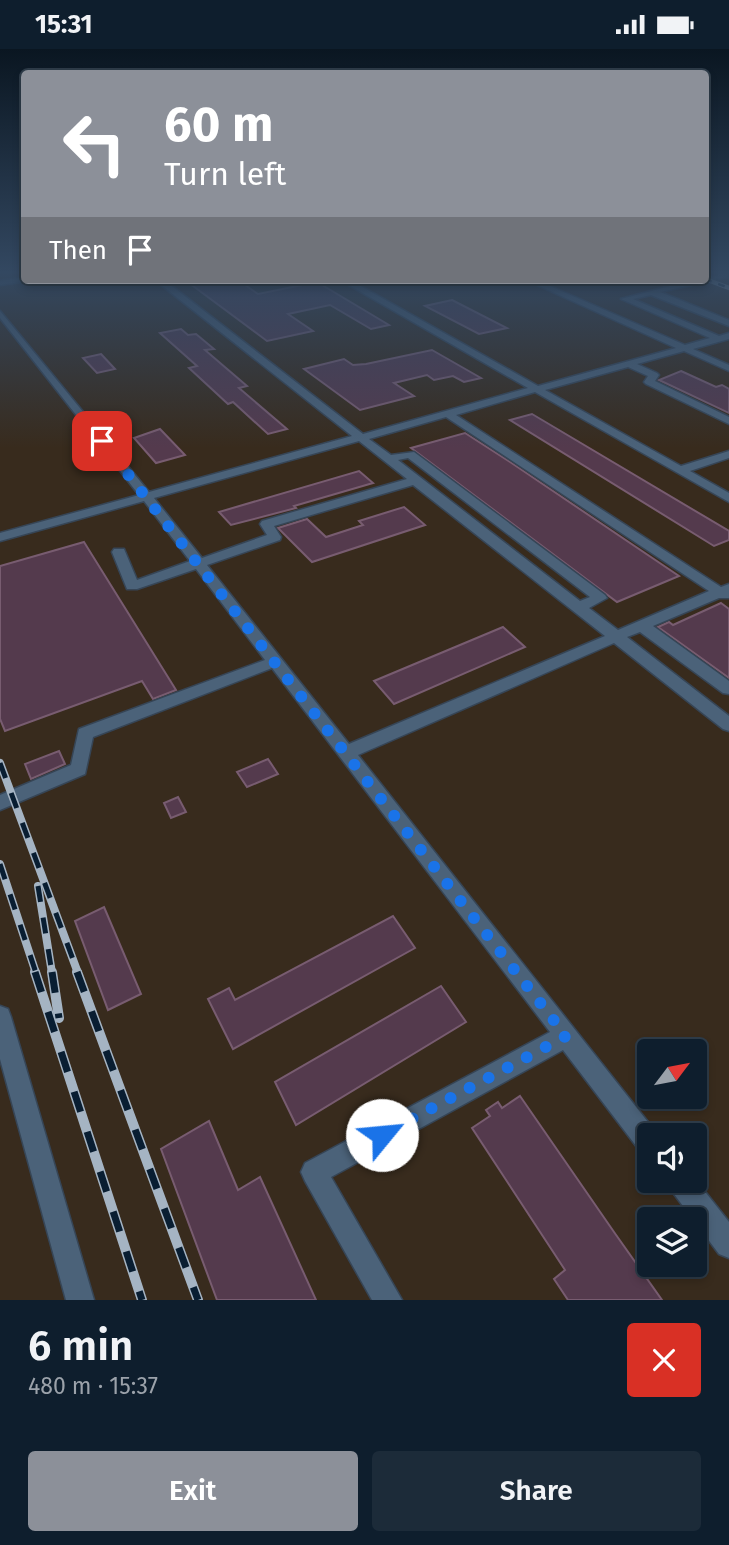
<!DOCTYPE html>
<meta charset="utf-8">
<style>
:root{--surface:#0e1e2d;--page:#1c2b39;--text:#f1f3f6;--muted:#9ba2aa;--line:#2e3c49;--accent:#8c9099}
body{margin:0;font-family:"Fira Sans",sans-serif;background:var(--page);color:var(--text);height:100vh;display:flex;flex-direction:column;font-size:26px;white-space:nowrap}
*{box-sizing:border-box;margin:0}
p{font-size:23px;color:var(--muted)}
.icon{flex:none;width:38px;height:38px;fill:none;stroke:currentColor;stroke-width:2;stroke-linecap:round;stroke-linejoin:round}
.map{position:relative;height:1251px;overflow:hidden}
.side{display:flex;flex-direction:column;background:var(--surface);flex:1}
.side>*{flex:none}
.guide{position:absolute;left:21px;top:21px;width:688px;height:214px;border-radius:7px;box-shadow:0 4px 10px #0003,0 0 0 2px var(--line);background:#8c9099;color:#fff;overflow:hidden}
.needle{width:46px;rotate:58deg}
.buttons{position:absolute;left:637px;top:990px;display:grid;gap:14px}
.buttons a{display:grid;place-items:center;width:70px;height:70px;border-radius:7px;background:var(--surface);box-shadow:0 4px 10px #0003,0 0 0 2px var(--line);font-size:35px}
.pin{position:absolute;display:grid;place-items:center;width:60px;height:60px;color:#fff;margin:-30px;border-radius:14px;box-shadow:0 4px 10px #0006}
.me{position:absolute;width:77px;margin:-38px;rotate:62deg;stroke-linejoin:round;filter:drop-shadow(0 0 5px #0008)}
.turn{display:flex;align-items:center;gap:24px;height:147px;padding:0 28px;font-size:32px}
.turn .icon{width:91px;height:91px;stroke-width:2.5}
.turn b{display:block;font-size:49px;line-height:60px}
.then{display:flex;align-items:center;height:66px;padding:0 28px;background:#0003;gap:14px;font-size:26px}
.round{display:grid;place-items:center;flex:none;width:74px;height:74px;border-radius:7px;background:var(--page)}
.headline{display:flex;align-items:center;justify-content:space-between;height:119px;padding:0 28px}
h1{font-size:42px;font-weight:600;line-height:52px}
.primary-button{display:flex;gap:14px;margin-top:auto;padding:14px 28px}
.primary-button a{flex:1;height:80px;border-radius:7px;background:var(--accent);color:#fff;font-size:28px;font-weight:600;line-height:80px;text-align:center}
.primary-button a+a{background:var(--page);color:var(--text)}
.status{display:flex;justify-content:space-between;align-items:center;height:49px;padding:0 35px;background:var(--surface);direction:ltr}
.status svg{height:19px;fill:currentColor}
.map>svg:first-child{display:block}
.industrial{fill:#382b1d;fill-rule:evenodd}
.building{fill:#543a4d;stroke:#785c70;stroke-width:2}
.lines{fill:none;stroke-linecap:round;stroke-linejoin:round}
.minor-casing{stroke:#364556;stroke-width:3}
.minor{fill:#4b6279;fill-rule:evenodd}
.rail-far2-casing{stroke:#a5b4c3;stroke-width:4.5}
.rail-far1-casing{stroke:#a5b4c3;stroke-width:8}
.rail-casing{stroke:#a5b4c3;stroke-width:10}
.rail-far2{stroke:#091e32;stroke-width:2.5;stroke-dasharray:7;stroke-linecap:butt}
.rail-far1{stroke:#091e32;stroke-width:5;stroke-dasharray:16;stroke-linecap:butt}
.rail{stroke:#091e32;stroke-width:7;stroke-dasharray:21;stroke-linecap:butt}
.route{stroke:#1a73e8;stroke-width:12;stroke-dasharray:0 21.6}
</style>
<div class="status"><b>15:31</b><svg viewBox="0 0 49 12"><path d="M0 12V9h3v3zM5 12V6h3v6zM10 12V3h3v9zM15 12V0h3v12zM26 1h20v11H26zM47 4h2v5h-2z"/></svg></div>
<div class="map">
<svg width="729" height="1251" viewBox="0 0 729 1251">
<rect width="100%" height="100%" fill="#13283c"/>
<path class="industrial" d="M0,224h24v7h681v-7h24v1027h-729zM649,1003h46v45h-46zM649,1087h46v45h-46zM649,1171h46v45h-46z"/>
<g class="building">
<polygon points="185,231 238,231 258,245 317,233 389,276 371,280 330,256 288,265 313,282 267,292"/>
<polygon points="452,251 507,279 479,285 425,257"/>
<polygon points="181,280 188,286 196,285 214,300 205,301 247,337 239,339 287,380 268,385 233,353 228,355 189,319 197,317 160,284"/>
<polygon points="432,301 481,329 464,333 453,327 434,331 427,326 394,334 414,347 360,361 304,320 344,310 353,316 366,315"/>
<polygon points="101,305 115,320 97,324 83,309"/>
<polygon points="681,322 716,338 722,336 729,340 729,364 659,331"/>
<polygon points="532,365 729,482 729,491 714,497 510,371"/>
<polygon points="160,380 185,406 156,414 134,389"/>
<polygon points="465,384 510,413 679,527 617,553 411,399"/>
<polygon points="359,422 373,434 294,457 296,459 231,476 219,463"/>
<polygon points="404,458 425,476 312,513 278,479 307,470 326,488 363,476 359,472"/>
<polygon points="84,493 176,641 153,650 142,632 5,682 0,670 0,517"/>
<polygon points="721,554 729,560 729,629 658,578 669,573 673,576"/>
<polygon points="503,578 525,598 394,655 374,632"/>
<polygon points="59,702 65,715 31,730 25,715"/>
<polygon points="268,710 278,725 247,738 237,723"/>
<polygon points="178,748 186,763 171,769 164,754"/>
<polygon points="104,858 141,945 108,961 75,872"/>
<polygon points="393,867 415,899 233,1000 208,950 229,939 235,951"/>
<polygon points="441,937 466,973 296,1076 275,1033"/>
<polygon points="520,1047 614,1183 662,1251 568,1251 554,1230 565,1221 472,1079 490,1067 486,1061 498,1053 502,1059"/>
<polygon points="209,1072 238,1141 260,1128 316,1251 217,1251 161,1100"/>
</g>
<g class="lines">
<g class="minor-casing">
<g id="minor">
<path d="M723,224h4v4l-67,15 69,28v6l-78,-31 -18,4 86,37 10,-3v6l-36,10 36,16v6l-45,-20 -47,13 20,9 2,2 -4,6 74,36v7l-83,-40 -2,-2 4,-6 -20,-9 -83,23 136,76 48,-15v7l-39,13 39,22v9l-194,-110 -79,23 265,172 8,-3v14h-10l-66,28 76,55v13l-6,-1 -83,-61 -13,5 102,79v15l-6,-2 -109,-86 -256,112 301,381h-10v19l-9,-4 -77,-101 -232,127 71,123h-30l-67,-119 -4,-9 4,-9 245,-131 -278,-364 -179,69 -8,37 -85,36v-15l71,-30 8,-36 186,-69 -69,-91 -59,20h-10l-15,-37 2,-3h10l13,31 53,-19 -46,-60 -144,40v-8l139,-38 -139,-177v-7l149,181 203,-56 -197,-156h9l199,154 165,-46 -188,-108h10l188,106 138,-38 -150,-68h10l149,65 25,-7 -89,-39 72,-19h12v-2zM446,368l263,174 -91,39 -29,-22 18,-10 -2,-3 -191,-143 -23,3 -22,-16zM359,392l48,38 -145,42 -2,3 7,11 -65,23 -48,-60zM408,409l182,139 -10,4 -182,-141zM413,436l192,151 -256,108 -142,-179 73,-25 1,-3 -7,-11z"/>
<polygon points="24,228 27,232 0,236 0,232"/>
<polygon points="0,957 8,960 11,968 94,1251 66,1251 0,1010"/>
<polygon points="695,1130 729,1173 729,1209 719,1205 671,1141 667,1132 695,1132"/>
</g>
</g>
<use href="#minor" class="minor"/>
<g class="rail-far2-casing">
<polyline id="rail-far2" points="705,230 729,239"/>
</g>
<g class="rail-far1-casing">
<g id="rail-far1">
<polyline points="0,714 78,924"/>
<polyline points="0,815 36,924"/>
<polyline points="38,837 52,924"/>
</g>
</g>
<g class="rail-casing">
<g id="rail">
<polyline points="35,923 142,1251"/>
<polyline points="52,923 59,969"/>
<polyline points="77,923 198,1251"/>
</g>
</g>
<use href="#rail-far2" class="rail-far2"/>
<use href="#rail-far1" class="rail-far1"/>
<use href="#rail" class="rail"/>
</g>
<linearGradient id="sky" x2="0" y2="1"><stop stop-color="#0a1621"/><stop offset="0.56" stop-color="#334861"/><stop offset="1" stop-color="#334861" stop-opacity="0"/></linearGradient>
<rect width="729" height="399" fill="url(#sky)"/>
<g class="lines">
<polyline class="route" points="102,392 566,987 382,1086"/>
</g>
</svg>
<div class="buttons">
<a><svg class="needle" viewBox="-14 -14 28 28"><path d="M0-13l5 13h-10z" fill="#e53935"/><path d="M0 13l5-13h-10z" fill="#9ba2aa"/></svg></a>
<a><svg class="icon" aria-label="sound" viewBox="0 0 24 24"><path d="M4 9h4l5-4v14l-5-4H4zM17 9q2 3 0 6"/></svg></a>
<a><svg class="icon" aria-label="layers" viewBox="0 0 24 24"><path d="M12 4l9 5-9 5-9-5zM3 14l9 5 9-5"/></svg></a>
</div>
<div class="pin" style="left:102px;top:392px;background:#d93025"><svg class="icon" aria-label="arrive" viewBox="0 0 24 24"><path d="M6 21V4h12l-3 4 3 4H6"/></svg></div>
<svg class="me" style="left:382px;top:1086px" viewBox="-20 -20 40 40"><circle r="19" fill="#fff"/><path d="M0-13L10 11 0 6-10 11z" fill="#1a73e8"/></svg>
<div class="guide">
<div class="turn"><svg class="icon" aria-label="left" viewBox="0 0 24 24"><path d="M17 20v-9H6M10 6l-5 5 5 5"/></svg><div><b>60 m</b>Turn left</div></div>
<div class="then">Then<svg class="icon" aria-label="arrive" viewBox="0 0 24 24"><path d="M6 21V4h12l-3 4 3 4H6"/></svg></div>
</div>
</div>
<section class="side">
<div class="headline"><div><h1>6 min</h1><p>480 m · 15:37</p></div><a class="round" style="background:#d93025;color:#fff"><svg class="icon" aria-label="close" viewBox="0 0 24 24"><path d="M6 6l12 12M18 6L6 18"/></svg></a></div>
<div class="primary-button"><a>Exit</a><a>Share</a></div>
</section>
